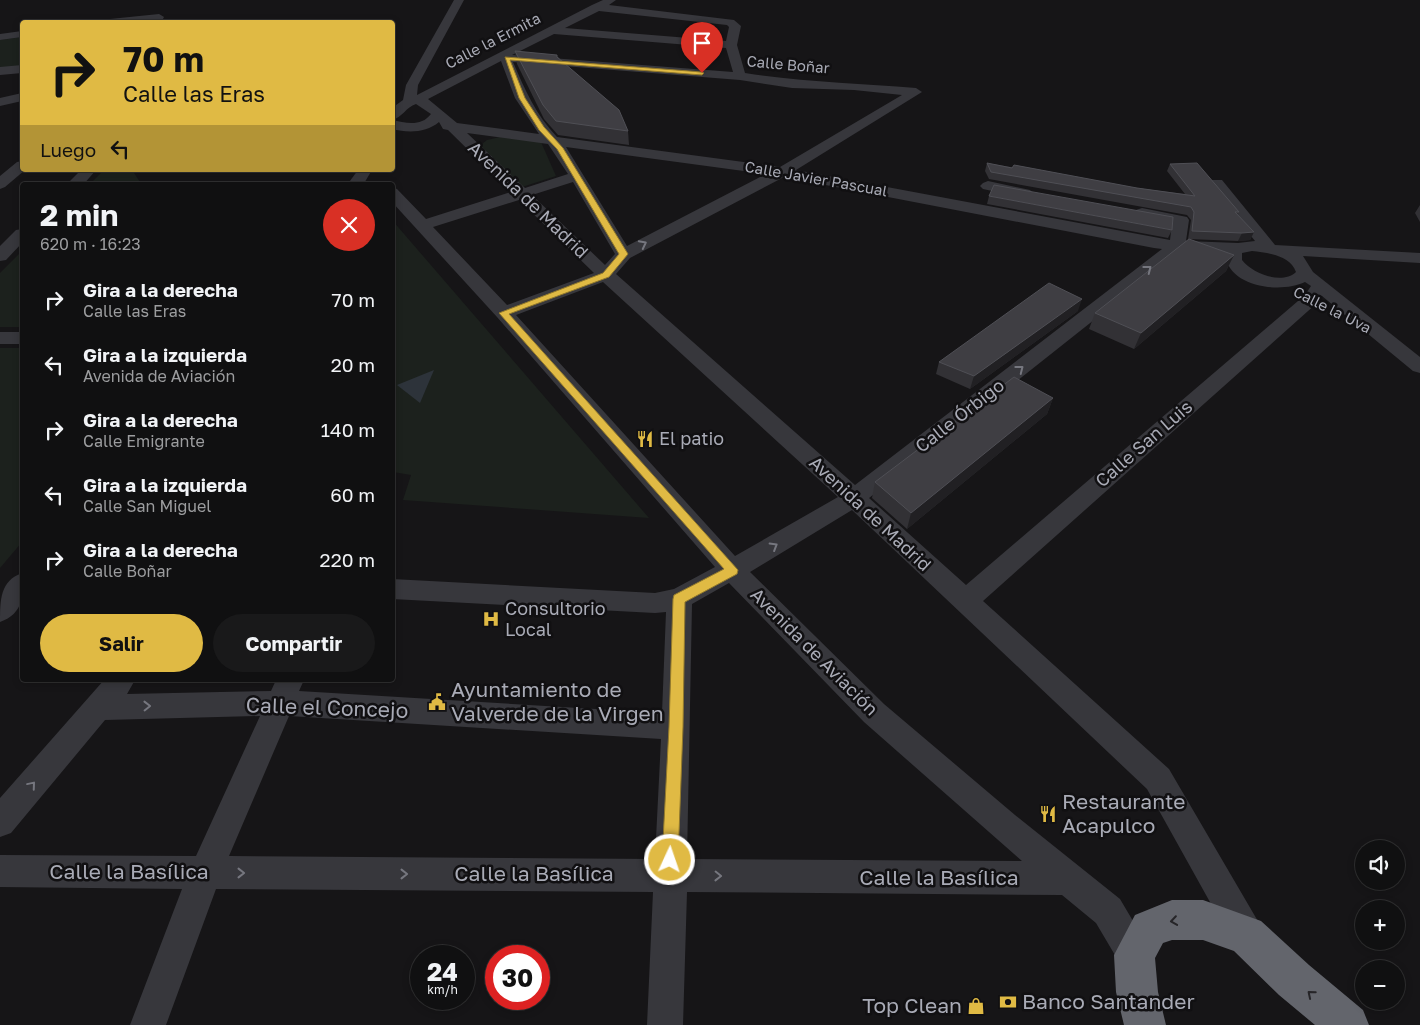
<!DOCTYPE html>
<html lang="es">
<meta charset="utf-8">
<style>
:root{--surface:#101011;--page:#19191a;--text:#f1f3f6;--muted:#9c9d9f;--line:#303031;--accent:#e0ba44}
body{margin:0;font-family:"Golos Text",sans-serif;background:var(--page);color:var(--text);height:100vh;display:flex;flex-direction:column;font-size:19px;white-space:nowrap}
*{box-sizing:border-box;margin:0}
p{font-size:16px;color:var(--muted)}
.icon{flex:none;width:28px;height:28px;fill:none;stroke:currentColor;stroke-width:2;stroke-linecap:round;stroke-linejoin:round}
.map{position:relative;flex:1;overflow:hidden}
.side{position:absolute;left:20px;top:182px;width:375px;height:500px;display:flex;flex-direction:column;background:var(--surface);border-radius:5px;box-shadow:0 2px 8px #0003,0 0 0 1px var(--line)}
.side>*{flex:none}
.hud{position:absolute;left:20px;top:20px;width:375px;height:152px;border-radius:5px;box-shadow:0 2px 8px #0003,0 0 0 1px var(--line);background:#e0ba44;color:#111;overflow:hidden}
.tools{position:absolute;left:1355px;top:840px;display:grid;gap:10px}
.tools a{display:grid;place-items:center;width:50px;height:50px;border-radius:50%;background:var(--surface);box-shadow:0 2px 8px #0003,0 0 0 1px var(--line);font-size:25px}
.speed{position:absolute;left:410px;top:945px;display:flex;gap:10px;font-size:25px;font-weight:700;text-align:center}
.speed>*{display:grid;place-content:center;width:65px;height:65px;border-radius:50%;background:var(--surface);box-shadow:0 2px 8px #0003,0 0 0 1px var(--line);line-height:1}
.speed small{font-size:12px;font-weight:400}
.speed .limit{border:8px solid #d22;background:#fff;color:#111}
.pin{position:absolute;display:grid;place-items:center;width:42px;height:42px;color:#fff;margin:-51px -21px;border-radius:50% 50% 50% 0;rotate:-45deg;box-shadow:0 0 5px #0007}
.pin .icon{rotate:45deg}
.me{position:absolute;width:55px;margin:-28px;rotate:3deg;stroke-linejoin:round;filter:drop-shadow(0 0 4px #0008)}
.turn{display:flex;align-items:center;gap:18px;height:105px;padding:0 20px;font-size:22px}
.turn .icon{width:65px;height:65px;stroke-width:2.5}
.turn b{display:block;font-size:35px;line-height:42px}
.then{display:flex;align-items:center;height:48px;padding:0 20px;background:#0003;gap:10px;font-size:19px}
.round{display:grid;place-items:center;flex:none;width:52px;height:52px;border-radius:26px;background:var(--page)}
.head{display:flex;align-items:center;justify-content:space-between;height:85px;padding:0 20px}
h1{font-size:30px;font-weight:700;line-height:38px}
.button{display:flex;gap:10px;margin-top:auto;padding:10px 20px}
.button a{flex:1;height:58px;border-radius:30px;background:var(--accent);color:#111;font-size:20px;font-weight:700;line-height:58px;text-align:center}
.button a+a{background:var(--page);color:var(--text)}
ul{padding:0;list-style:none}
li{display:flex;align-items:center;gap:15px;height:65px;padding:0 20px}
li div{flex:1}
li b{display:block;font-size:19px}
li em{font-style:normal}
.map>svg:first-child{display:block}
.green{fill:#1c211d}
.water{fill:#2d333a}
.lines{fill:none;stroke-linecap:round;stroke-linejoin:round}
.street{fill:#37373c;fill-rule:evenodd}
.highway{fill:#63656c;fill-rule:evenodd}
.wall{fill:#323135}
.shaded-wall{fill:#212023}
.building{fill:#3f3e43;stroke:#4f4f55}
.oneway{stroke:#76777f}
.oneway2{stroke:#262528}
.route{fill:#e0ba44;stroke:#92792c}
.labels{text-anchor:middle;stroke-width:5;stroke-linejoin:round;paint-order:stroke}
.far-street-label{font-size:15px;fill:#a9abb6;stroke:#111012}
.street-label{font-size:18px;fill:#a9abb6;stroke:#111012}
.poi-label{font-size:18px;fill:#a9abb6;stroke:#111012;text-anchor:start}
.near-poi-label{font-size:21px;fill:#a9abb6;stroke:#111012;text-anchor:start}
.near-street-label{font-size:21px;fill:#a9abb6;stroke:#111012}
</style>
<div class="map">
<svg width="1420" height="1025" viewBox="0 0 1420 1025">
<rect width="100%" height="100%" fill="#161517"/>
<g class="green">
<polygon points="22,37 22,67 0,68 0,40"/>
<polygon points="500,137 541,142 556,176 522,187 481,148 482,144 487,140"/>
<polygon points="104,170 132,170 142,185 89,185"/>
<polygon points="392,220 649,518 403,500 411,475 393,472"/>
<polygon points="22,251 22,327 0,327 0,273"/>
<polygon points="0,348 22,348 22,542 0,568"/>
</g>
<polygon class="water" points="434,370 420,403 397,385"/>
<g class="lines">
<g class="street">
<path d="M454,0h10l-46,85 -1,10 175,-90 11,-5h13l-7,5 125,15 7,6 -4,19 8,28c57,9 114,10 171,15l6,4 -126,78 374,70 2,-17 -36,-7 -2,-3 2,-3 6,-2 45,9 2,3 -3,21 52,2 17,-2 -46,-58 3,-3h10l53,65 145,8v10l-117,-7 10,16 107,85v16l-7,-2 -91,-75 -5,7 -334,298 186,168 90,154 5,12 -5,12 -12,5 -12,-5 -88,-158 -295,-279 -102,62 134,132 131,111 105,84 26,44 6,12 -6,12 -12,6 -12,-6 -26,-44 -34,-28 -375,-3 -4,133h-36l6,-133 -437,-3 -50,136h-36l52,-136 -182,-2v-32l196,1 64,-140 -155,4 -94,113 -11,4v-39l104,-118h31l-8,14 144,-3 5,-11h28l-5,11 363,22 4,-101 -11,1 -263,-14v-20l263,14 19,-4 41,-22 -218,-250 -105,-115v-15l5,2 29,30 85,-27 -63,-62 -5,-1 -4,-7c-13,11 -31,11 -47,7v-9c14,3 29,7 39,-6l-15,-10c-10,3 -14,14 -24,16v-12l11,-8 3,-15zM599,11l128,14 2,2 -3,14 -161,-13zM554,34l172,14 7,24 -221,-17zM501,61l14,37 24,36 -82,-11 -29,-24zM513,62l227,18 52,8 62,2 48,5 -122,72 -223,-30c-21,-22 -32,-47 -44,-75zM467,133l81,11 20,30 -43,14zM566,147l200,27 -139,72zM784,177l370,71 8,1 -307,236 -239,-211 14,-16zM573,182l42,72 -10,11 -73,-70zM519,200l75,73 -87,32 -74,-78zM1181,251l44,2c2,34 55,41 80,29l6,4 -6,9 -339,290 -97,-87zM1252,251c16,2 38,4 44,21 -14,13 -43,2 -54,-12v-7zM603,282l235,215 -103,59 -219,-241zM729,583l135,139 158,139 -335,-2 5,-255zM289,716l372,23 -6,120 -426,-3z"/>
<polygon points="159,14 164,17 163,19 138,22 104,22 110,19"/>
<polygon points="22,31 22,37 0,40 0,34"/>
<polygon points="22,65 22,73 0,75 0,67"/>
<polygon points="22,93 22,101 0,106 0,98"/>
<polygon points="22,161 22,170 25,170 5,187 0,189 0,176 17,162"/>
<polygon points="81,170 96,170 83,185 66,185"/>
<polygon points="358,170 372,170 363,185 347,185"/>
<polygon points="988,181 1030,190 1033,193 1030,196 1025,198 983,189 980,186 983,183"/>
<polygon points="22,229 22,243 6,260 0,261 0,246 16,230"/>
<rect x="0" y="332" width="22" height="12"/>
<path d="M22,573c3,21 1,41 -22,49 0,-22 0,-41 22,-49z"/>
</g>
<polygon class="highway" points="1172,900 1203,900 1261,921 1309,965 1363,1010 1369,1025 1315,1025 1279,995 1234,951 1203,940 1172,940 1163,943 1155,958 1158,992 1166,1025 1124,1025 1116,992 1114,955 1135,915"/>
</g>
<g class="wall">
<polygon points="515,51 558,57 628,131 629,145 558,135 544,119 517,64"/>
<polygon points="987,163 1137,188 1185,194 1167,171 1170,164 1239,212 1238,215 1254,232 1250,240 1238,241 1188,239 1191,220 1187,215 989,179 985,171"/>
<polygon points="989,196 1172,230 1168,238 987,204"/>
<polygon points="1420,205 1420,222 1415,213"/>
<polygon points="1234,255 1226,271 1134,349 1089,329 1095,313"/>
<polygon points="1078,311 970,389 936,374 939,362"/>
<polygon points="1053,398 1047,414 907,529 872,498 875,482"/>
</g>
<g class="shaded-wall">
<polygon points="1254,232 1250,240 1238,241 1242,233"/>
<polygon points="1234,255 1226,271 1134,349 1141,333"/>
<polygon points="1082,299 1078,311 970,389 974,376"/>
<polygon points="1053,398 1047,414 907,529 911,513"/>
</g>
<g class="building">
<polygon points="515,51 557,55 557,57 619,110 628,131 556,121 543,105"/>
<polygon points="987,163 1012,168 1014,165 1137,188 1195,196 1170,164 1197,163 1239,212 1235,212 1254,232 1242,233 1192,231 1194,212 1191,207 991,172"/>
<polygon points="994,185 1173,217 1172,230 989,196"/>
<polygon points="1189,239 1234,255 1141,333 1095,313"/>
<polygon points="1049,283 1082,299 974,376 939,362"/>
<polygon points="1014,377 1053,398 911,513 875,482"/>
</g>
<defs><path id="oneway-chevron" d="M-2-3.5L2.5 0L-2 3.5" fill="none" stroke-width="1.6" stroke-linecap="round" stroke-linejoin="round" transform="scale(1.25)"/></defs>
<g class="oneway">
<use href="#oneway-chevron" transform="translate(643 244) rotate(-27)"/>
<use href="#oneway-chevron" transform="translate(1148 269) rotate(-38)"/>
<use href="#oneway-chevron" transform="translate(1020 369) rotate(-38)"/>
<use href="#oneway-chevron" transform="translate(774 546) rotate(-31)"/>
<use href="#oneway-chevron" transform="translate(147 706) rotate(-1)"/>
<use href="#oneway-chevron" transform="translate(32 785) rotate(-50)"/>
<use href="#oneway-chevron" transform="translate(241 873)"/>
<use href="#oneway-chevron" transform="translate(404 874)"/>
<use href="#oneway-chevron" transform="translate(718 876) rotate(1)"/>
</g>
<g class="oneway2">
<use href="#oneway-chevron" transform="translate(1174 921) rotate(172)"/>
<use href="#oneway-chevron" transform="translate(1311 994) rotate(-140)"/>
</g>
<polygon class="route" points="505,57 702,72 704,73 702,75 510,60 525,98 544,127 563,148 628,254 609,277 509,314 738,570 737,574 685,602 683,727 678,860 676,865 670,868 664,865 662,860 669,727 673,599 674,595 724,569 499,313 603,273 619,254 557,149 539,130 519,98"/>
<defs>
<g id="restaurant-bare" transform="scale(1.35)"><path d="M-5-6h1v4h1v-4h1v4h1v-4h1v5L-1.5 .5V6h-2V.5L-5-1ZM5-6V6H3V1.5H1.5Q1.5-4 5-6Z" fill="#e0ba44" stroke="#111012" stroke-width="2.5" paint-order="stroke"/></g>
<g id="hospital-bare" transform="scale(1.35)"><path d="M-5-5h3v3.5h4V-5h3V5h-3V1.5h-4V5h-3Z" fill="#e0ba44" stroke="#111012" stroke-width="2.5" paint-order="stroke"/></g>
<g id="civic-bare" transform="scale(1.35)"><path d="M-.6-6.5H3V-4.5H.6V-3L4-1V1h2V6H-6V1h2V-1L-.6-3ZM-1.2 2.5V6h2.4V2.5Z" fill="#e0ba44" stroke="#111012" stroke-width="2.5" paint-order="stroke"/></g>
<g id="bank-bare" transform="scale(1.35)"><path d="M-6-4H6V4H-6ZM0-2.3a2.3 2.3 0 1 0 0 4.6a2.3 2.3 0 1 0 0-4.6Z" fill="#e0ba44" stroke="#111012" stroke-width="2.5" paint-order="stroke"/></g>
<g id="shop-bare" transform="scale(1.35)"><path d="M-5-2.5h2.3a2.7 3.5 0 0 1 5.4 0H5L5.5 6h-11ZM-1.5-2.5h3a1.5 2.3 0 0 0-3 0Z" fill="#e0ba44" stroke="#111012" stroke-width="2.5" paint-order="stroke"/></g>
</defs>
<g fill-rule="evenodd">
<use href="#restaurant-bare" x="645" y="439"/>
<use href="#hospital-bare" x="491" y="619"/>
<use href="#civic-bare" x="437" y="702"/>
<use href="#restaurant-bare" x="1048" y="814"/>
<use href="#bank-bare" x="1008" y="1002"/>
<use href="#shop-bare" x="976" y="1006"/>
</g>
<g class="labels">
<g class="far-street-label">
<text transform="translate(493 41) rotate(-27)" y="5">Calle la Ermita</text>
<text transform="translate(788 65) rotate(5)" y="5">Calle Boñar</text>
<text transform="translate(816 179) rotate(10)" y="5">Calle Javier Pascual</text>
<text transform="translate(1332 310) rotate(27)" y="5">Calle la Uva</text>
</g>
<g class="street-label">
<text transform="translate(528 200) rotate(44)" y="6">Avenida de Madrid</text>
<text transform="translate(960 416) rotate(-38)" y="6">Calle Órbigo</text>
<text transform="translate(1144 444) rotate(-41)" y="6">Calle San Luis</text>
<text transform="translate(870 514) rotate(43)" y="6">Avenida de Madrid</text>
<text transform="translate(814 652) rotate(45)" y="6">Avenida de Aviación</text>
</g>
<g class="poi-label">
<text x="659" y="445">El patio</text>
<text x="505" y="615">Consultorio<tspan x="505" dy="21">Local</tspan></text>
</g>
<g class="near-poi-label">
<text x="451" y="697">Ayuntamiento de<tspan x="451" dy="24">Valverde de la Virgen</tspan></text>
<text x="1062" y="809">Restaurante<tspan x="1062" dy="24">Acapulco</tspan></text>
<text x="1022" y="1009">Banco Santander</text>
<text x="962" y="1013" text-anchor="end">Top Clean</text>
</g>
<g class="near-street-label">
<text transform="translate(327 708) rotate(2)" y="7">Calle el Concejo</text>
<text x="129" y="879">Calle la Basílica</text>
<text x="534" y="881">Calle la Basílica</text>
<text x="939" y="885">Calle la Basílica</text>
</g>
</g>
</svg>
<div class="tools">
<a><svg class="icon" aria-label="sound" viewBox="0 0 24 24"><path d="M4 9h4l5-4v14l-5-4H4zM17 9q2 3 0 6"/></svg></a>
<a>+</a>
<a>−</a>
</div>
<div class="speed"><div>24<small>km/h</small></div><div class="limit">30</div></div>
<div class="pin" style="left:702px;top:73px;background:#d93025"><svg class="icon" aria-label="arrive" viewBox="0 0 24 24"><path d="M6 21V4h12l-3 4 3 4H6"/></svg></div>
<svg class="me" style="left:670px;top:860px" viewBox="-20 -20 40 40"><circle r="17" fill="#e0ba44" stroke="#fff" stroke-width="3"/><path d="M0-11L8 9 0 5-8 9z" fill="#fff"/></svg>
<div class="hud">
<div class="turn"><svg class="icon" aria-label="right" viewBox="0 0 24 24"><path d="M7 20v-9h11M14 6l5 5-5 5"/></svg><div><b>70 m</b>Calle las Eras</div></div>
<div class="then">Luego<svg class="icon" aria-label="left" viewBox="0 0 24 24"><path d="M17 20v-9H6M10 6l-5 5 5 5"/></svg></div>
</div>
<section class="side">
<div class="head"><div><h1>2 min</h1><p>620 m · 16:23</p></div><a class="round" style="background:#d93025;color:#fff"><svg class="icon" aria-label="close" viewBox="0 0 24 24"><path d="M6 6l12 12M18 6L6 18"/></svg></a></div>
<ul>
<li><svg class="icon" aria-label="right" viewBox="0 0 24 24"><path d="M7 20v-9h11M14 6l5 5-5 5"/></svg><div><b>Gira a la derecha</b><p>Calle las Eras</p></div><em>70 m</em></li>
<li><svg class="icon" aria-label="left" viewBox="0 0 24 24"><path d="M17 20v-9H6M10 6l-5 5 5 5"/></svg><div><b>Gira a la izquierda</b><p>Avenida de Aviación</p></div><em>20 m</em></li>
<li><svg class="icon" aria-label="right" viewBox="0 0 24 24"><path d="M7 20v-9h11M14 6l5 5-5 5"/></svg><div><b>Gira a la derecha</b><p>Calle Emigrante</p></div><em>140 m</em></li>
<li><svg class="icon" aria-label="left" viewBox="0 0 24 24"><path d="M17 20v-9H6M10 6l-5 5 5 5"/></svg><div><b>Gira a la izquierda</b><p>Calle San Miguel</p></div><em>60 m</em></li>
<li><svg class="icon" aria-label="right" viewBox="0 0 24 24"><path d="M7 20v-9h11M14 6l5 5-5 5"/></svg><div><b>Gira a la derecha</b><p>Calle Boñar</p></div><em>220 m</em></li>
</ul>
<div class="button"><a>Salir</a><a>Compartir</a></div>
</section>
</div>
